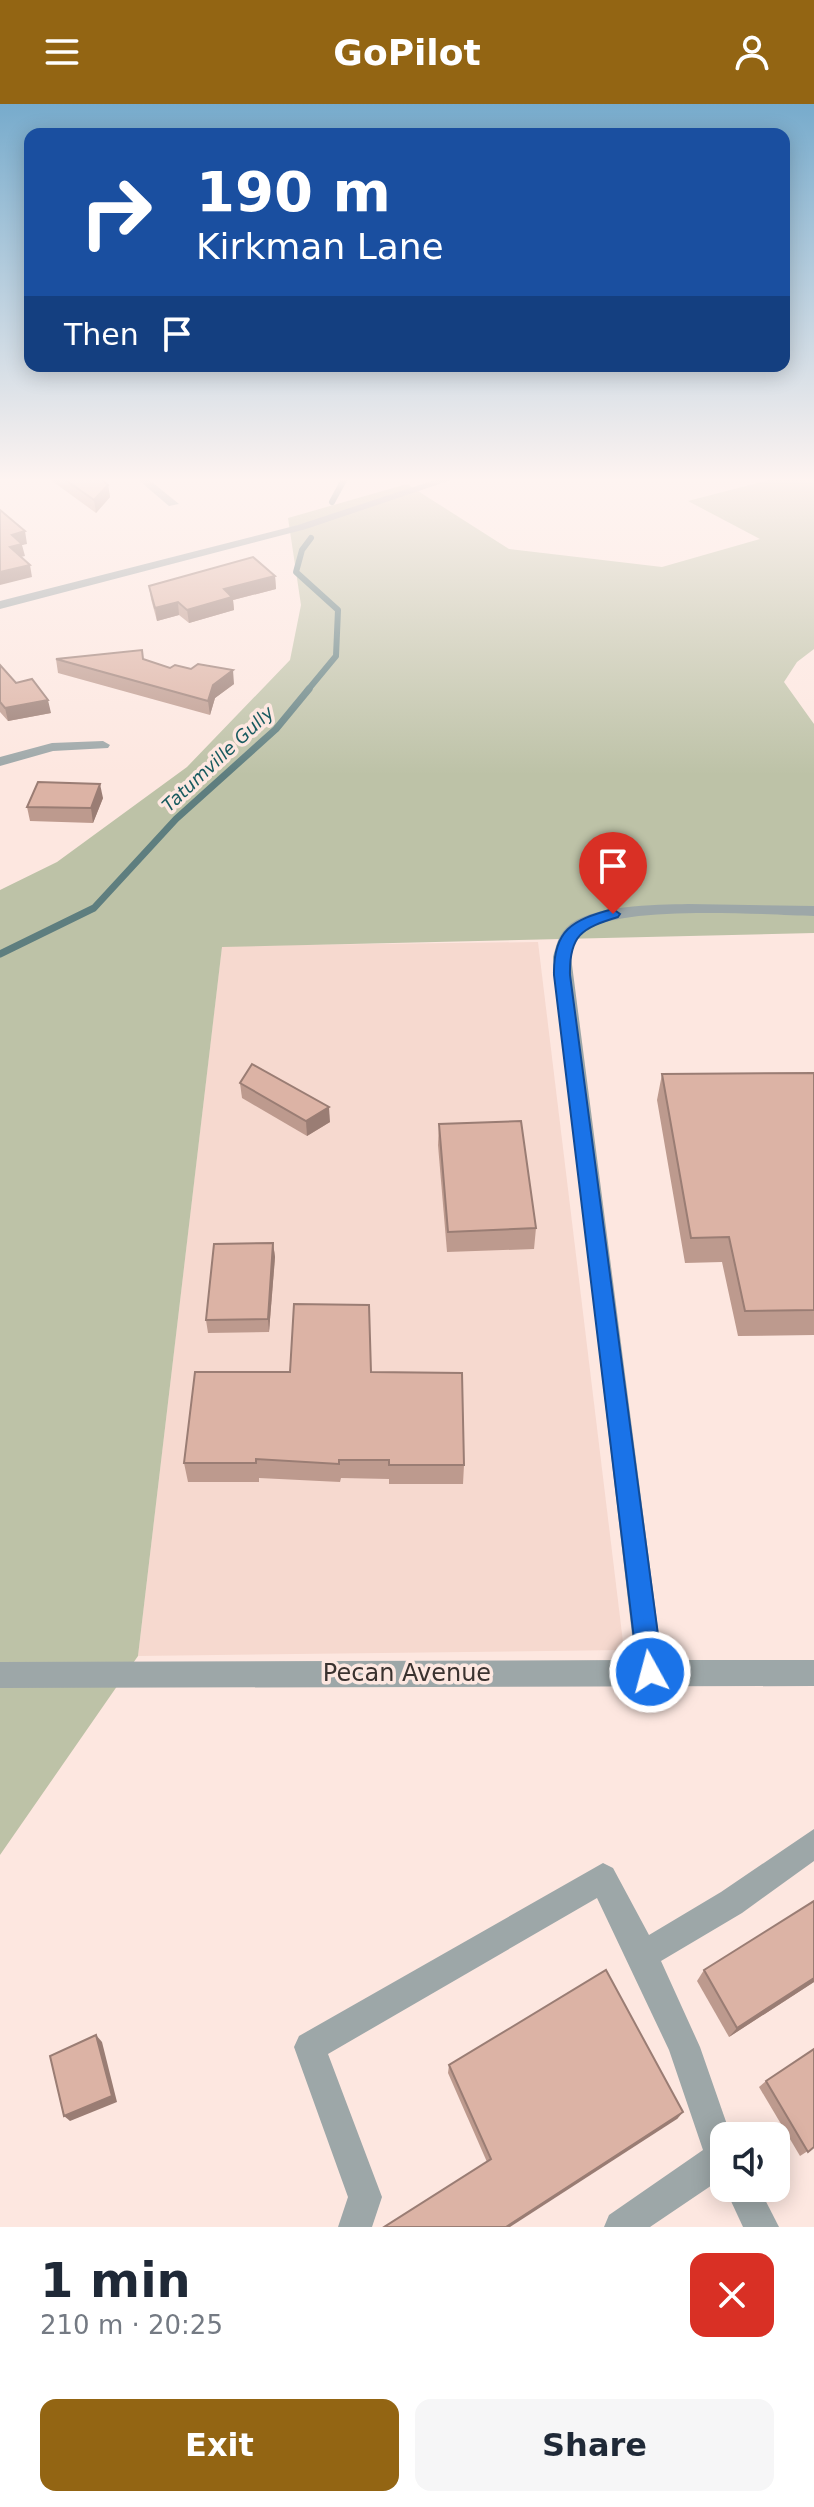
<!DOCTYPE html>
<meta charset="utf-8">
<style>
:root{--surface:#fff;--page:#f6f6f7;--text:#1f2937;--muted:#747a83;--accent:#936513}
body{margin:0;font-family:"DejaVu Sans",sans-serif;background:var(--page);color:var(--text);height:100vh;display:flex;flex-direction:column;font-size:30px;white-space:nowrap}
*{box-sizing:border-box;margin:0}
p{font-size:26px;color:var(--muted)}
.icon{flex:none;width:44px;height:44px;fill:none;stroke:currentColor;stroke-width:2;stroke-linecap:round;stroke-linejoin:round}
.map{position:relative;height:2123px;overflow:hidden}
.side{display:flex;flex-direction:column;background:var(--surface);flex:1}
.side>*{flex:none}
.top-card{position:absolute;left:24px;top:24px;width:766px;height:244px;border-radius:16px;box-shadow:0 4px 20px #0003;background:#1a4fa0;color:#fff;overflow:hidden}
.controls{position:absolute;left:710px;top:2018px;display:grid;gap:16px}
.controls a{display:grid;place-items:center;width:80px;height:80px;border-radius:16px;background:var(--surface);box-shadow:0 4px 20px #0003;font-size:40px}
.pin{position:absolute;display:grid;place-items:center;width:68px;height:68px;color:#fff;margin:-82px -34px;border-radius:50% 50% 50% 0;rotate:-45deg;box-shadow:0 0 8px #0007}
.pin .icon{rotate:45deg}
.me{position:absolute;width:88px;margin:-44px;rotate:353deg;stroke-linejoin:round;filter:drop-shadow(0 0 6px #0008)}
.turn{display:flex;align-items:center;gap:28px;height:168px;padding:0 40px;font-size:36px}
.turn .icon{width:104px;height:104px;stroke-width:2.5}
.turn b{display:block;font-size:56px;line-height:68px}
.then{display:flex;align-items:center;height:76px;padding:0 40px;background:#0003;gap:16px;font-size:30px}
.round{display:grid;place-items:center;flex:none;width:84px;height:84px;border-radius:16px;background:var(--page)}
.summary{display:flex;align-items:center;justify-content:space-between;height:136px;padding:0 40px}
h1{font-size:48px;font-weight:700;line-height:60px}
.primary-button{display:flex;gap:16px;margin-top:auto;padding:16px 40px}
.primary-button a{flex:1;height:92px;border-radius:16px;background:var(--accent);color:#fff;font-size:32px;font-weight:700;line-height:92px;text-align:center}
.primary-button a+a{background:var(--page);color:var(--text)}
header{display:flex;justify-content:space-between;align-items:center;height:104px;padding:0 40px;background:var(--accent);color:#fff;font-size:36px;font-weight:700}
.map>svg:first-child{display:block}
.built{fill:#f6d9cf}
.green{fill:#bdc2a7}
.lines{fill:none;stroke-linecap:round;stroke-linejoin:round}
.stream-far1{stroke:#5e7e7f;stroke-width:6}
.stream{stroke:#5e7e7f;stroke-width:7}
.minor{fill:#9da7a8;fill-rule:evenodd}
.wall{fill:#bd9a8e}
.shaded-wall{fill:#9a7d74}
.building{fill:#dcb3a5;stroke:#9a7d74;stroke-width:2}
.route{fill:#1a73e8;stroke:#114b97;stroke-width:2}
.labels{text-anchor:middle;stroke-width:7;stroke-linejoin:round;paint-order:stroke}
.far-water-label{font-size:18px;font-style:italic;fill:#175a5f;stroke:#fde7e0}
.near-street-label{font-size:24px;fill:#3a322f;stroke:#fde7e0}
</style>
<header><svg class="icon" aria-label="menu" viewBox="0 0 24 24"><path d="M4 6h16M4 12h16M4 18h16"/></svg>GoPilot<svg class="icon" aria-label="person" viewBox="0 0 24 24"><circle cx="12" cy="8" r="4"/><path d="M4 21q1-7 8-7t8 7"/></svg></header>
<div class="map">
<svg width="814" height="2123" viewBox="0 0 814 2123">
<rect width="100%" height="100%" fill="#fde7e0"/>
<polygon class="built" points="538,838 624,1546 138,1552 222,842"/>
<polygon class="green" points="776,374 814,374 814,545 797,558 784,578 814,620 814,829 222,843 138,1552 0,1751 0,786 57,758 187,663 290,556 301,501 288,414 407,380 509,445 662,463 760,435 688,397"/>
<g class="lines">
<g class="stream-far1">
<polyline points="332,398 345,374"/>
<polyline points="307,587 336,552 338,506 296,468 302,446 311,434"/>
</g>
<polyline class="stream" points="0,850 94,804 176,715 276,625 309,585"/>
<g class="minor">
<polygon points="136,374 147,374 179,400 169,402"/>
<polygon points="441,374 457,374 306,425 0,505 0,497 298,421"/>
<polygon points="103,637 110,641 108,644 53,647 0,662 0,653 52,639"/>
<path d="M688,800l126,2v10c-48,-1 -201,-13 -234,18 -6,6 -7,15 -9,23l91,703h152v26l-814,2v-26l635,-2 -82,-703c3,-10 5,-21 13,-29 23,-24 91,-23 122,-24z"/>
<polygon points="814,1725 814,1757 742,1809 661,1857 700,1943 731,2032 724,2032 724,2073 650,2123 604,2123 609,2111 703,2046 669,1946 597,1794 328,1950 382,2093 372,2123 338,2123 348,2093 294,1943 299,1932 603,1759 613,1764 649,1831 721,1788"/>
<polygon points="724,2082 759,2084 779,2123 743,2123"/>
</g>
</g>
<g class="wall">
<polygon points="48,374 100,374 108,381 110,393 96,409"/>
<polygon points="275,472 276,485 233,496 234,506 189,519 179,511 157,517 151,495 149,482"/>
<polygon points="56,555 143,555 170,564 234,580 215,594 210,611 58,569"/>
<polygon points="0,561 16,579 51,609 8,617 0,608"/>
<polygon points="103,694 93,719 30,717 27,703"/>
<polygon points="814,969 814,1231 738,1232 722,1158 685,1159 657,996 662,970"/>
<polygon points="240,979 330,1018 307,1032 242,994"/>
<polygon points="439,1020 536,1124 534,1145 447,1148 438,1041"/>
<polygon points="273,1139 275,1153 269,1228 208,1229 206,1216"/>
<polygon points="371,1268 464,1361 463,1380 389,1380 389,1375 341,1374 340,1378 259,1374 259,1378 188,1378 184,1359"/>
<polygon points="814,1797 814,1878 729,1933 697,1877 704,1866"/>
<polygon points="449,1961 683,2008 677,2015 487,2058 448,1969"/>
<polygon points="766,1977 814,2043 800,2052 759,1983"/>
</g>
<g class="shaded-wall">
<polygon points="108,381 110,393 96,409 94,396"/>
<polygon points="25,427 27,440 22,441 25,452 12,455 10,443 12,431"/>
<polygon points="30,461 32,473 0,481 0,468"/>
<polygon points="275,472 276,485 233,496 234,506 189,519 187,506 224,485"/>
<polygon points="178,498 179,511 157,517 155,504"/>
<polygon points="233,566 234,580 215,594 210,611 208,597 213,581"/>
<polygon points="48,596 51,609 8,617 5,604"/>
<polygon points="100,680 103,694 93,719 91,704"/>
<polygon points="329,1003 330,1018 307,1032 306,1017"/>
<polygon points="273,1139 275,1153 269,1228 268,1215"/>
<polygon points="814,1874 814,1878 729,1933 737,1924"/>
<polygon points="96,1931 102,1938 117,1998 70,2017 64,2012"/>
<polygon points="683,2008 677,2015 510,2123 506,2123"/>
</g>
<g class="building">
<polygon points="63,374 100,374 108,381 94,396"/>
<polygon points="0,406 25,427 12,431 22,440 10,443 30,461 0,468"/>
<polygon points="253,453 275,472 224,485 232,493 187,506 178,498 155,504 149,482"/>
<polygon points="142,546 143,555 170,564 175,561 191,565 198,560 233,566 213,581 208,597 56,555"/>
<polygon points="0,561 16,579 32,575 48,596 5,604 0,598"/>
<polygon points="38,678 100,680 91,704 27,703"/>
<polygon points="252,960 329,1003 306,1017 240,979"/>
<polygon points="814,969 814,1206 745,1207 729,1133 691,1134 662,970"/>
<polygon points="521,1017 536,1124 448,1128 439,1020"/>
<polygon points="273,1139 268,1215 206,1216 214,1140"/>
<polygon points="294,1200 369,1201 371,1268 462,1269 464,1361 389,1361 389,1356 339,1356 339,1360 256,1355 256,1359 184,1359 195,1268 290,1268"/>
<polygon points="814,1797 814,1874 737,1924 704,1866"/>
<polygon points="606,1866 683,2008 506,2123 384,2123 491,2055 449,1961"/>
<polygon points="96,1931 112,1992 64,2012 50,1952"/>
<polygon points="814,1945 814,2043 808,2048 766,1977"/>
</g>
<linearGradient id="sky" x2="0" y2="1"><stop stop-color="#77abcc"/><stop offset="0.56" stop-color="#fef4f1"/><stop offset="1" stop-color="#fef4f1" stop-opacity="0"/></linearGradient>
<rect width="814" height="671" fill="url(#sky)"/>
<path class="route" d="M613,805l7,5 -2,3c-36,11 -49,18 -48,58l93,697 -4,9 -9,3 -8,-3 -4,-9 -84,-697c-1,-45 18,-55 59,-66z"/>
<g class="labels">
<g class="far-water-label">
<text transform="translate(218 655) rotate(-43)" y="6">Tatumville Gully</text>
</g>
<g class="near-street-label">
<text x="407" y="1577">Pecan Avenue</text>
</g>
</g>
</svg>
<div class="controls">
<a><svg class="icon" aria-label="sound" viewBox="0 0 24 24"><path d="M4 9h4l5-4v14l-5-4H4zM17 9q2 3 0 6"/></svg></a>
</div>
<div class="pin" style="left:613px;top:810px;background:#d93025"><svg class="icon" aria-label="arrive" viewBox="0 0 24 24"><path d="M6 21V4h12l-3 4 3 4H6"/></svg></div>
<svg class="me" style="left:650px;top:1568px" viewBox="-20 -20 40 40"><circle r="17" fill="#1a73e8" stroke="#fff" stroke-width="3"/><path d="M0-11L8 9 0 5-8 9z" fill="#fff"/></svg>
<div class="top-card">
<div class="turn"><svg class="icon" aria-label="right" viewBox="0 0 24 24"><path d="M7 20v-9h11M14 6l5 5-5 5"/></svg><div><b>190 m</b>Kirkman Lane</div></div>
<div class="then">Then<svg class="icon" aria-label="arrive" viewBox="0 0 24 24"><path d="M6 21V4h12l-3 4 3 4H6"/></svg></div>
</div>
</div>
<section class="side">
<div class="summary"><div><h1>1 min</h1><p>210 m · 20:25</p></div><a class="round" style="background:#d93025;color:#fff"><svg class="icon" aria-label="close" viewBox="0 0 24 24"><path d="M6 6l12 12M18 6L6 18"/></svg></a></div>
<div class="primary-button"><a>Exit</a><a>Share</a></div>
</section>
